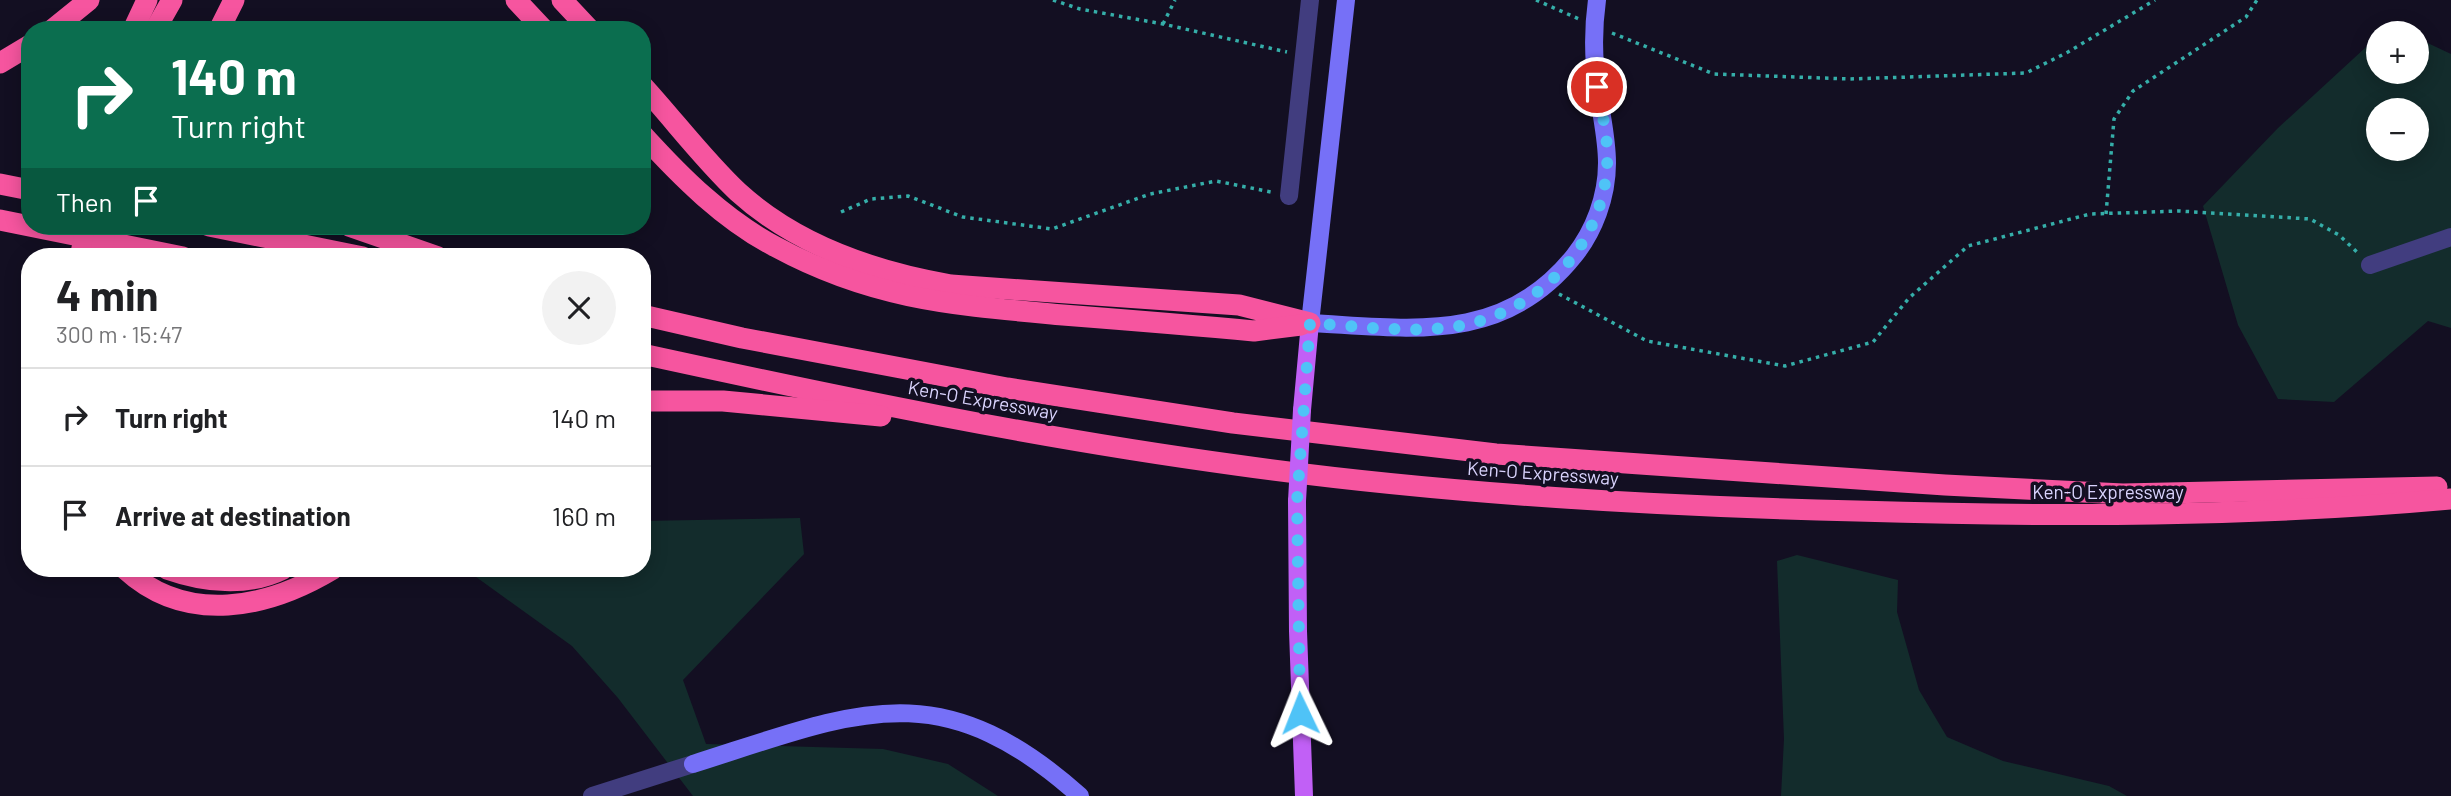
<!DOCTYPE html>
<meta charset="utf-8">
<style>
:root{--surface:#fff;--page:#f2f2f2;--text:#202124;--muted:#757577;--line:#e0e0e0}
body{margin:0;font-family:Barlow,sans-serif;background:var(--page);color:var(--text);height:100vh;display:flex;flex-direction:column;font-size:26px;white-space:nowrap}
*{box-sizing:border-box;margin:0}
p{font-size:23px;color:var(--muted)}
.icon{flex:none;width:38px;height:38px;fill:none;stroke:currentColor;stroke-width:2;stroke-linecap:round;stroke-linejoin:round}
.map{position:relative;flex:1;overflow:hidden}
.sheet{position:absolute;left:21px;top:248px;width:630px;height:329px;display:flex;flex-direction:column;background:var(--surface);border-radius:28px;box-shadow:0 4px 18px #0003}
.sheet>*{flex:none}
.banner{position:absolute;left:21px;top:21px;width:630px;height:214px;border-radius:28px;box-shadow:0 4px 18px #0003;background:#0b6e4f;color:#fff;overflow:hidden}
.controls{position:absolute;left:2366px;top:21px;display:grid;gap:14px}
.controls a{display:grid;place-items:center;width:63px;height:63px;border-radius:50%;background:var(--surface);box-shadow:0 4px 18px #0003;font-size:35px}
.pin{position:absolute;display:grid;place-items:center;width:60px;height:60px;color:#fff;margin:-30px;border:4px solid #fff;border-radius:50%;box-shadow:0 2px 7px #0007}
.me{position:absolute;width:77px;margin:-38px;rotate:358deg;stroke-linejoin:round;filter:drop-shadow(0 0 5px #0008)}
.turn{display:flex;align-items:center;gap:24px;height:147px;padding:0 35px;font-size:32px}
.turn .icon{width:91px;height:91px;stroke-width:2.5}
.turn b{display:block;font-size:49px;line-height:60px}
.then{display:flex;align-items:center;height:66px;padding:0 35px;background:#0003;gap:14px;font-size:26px}
.round{display:grid;place-items:center;flex:none;width:74px;height:74px;border-radius:37px;background:var(--page)}
.head{display:flex;align-items:center;justify-content:space-between;height:119px;padding:0 35px}
h1{font-size:42px;font-weight:700;line-height:52px}
ul{padding:0;list-style:none}
li{display:flex;align-items:center;gap:21px;height:98px;padding:0 35px;border-top:2px solid var(--line)}
li div{flex:1}
li b{display:block;font-size:26px}
li em{font-style:normal}
.map>svg:first-child{display:block}
.green{fill:#132c2c;fill-rule:evenodd}
.lines{fill:none;stroke-linecap:round;stroke-linejoin:round}
.path{stroke:#35aea9;stroke-width:3.5;stroke-dasharray:3.5 5;stroke-linecap:butt}
.street{stroke:#413d7f;stroke-width:18}
.secondary{stroke:#7670f7;stroke-width:18}
.primary{stroke:#c160f6;stroke-width:18}
.highway{stroke:#f6559f;stroke-width:21}
.primary-bridge{stroke:#c160f6;stroke-width:18}
.highway-bridge{stroke:#f6559f;stroke-width:21}
.route{stroke:#4fc3f7;stroke-width:12;stroke-dasharray:0 21.6}
.labels{text-anchor:middle;stroke-width:7;stroke-linejoin:round;paint-order:stroke}
.street-label{font-size:19px;fill:#d9d3fd;stroke:#130f22}
</style>
<div class="map">
<svg width="2451" height="796" viewBox="0 0 2451 796">
<rect width="100%" height="100%" fill="#130f22"/>
<g class="green">
<path d="M2378,36v36h39v-34l34,16v274l-23,-7 -94,81 -56,-3 -40,-74 -35,-119 75,-78zM2378,110h39v39h-39z"/>
<polygon points="800,518 804,554 683,680 706,744 883,749 948,764 998,796 693,796 618,698 572,646 465,569 642,569 642,521"/>
<polygon points="1797,555 1898,580 1897,612 1919,690 1947,737 2003,761 2109,786 2127,796 1781,796 1784,739 1777,561"/>
</g>
<g class="lines">
<g class="path">
<polyline points="1053,0 1080,9 1163,24 1287,52"/>
<polyline points="1536,0 1579,19"/>
<polyline points="1163,24 1175,0"/>
<polyline points="1612,33 1714,74 1850,79 2026,73 2068,52 2155,0"/>
<polyline points="841,212 871,199 908,196 963,217 1052,229 1150,194 1216,181 1271,192"/>
<polyline points="2106,214 2114,119 2133,91 2246,17 2257,0"/>
<polyline points="1559,294 1647,341 1785,366 1873,342 1909,298 1968,246 2090,214 2179,211 2310,219 2339,235 2359,254"/>
</g>
<g class="street">
<polyline points="1289,196 1310,0"/>
<polyline points="2370,265 2451,237"/>
<polyline points="592,796 693,764"/>
</g>
<g class="secondary">
<path d="M1346,0l-36,323c100,5 193,22 264,-67 20,-25 33,-59 33,-93 0,-25 -6,-48 -9,-73 -5,-30 -5,-61 -1,-90"/>
<path d="M693,764c161,-51 245,-95 387,32"/>
</g>
<g class="primary">
<polyline points="1302,410 1310,323"/>
<polyline points="1297,501 1298,631 1304,796"/>
</g>
<g class="highway">
<polyline points="516,0 544,30"/>
<polyline points="562,0 590,30"/>
<polyline points="52,30 89,0"/>
<polyline points="133,30 147,0"/>
<polyline points="155,30 172,0"/>
<polyline points="219,30 234,0"/>
<polyline points="0,63 30,45"/>
<path d="M642,85c32,35 62,75 96,107 58,53 138,80 213,93l288,20 71,18"/>
<path d="M642,134c39,43 82,86 134,113 98,53 179,58 287,68 64,5 127,10 191,16l47,-6"/>
<polyline points="0,184 30,190"/>
<polyline points="0,220 183,257"/>
<polyline points="209,226 363,257"/>
<polyline points="349,226 438,257"/>
<polyline points="642,315 742,338 1007,388 1233,423 1496,454 1945,485 2123,494 2437,487"/>
<path d="M642,354c197,43 394,84 594,111 206,29 413,41 621,46 199,6 396,6 594,-12"/>
<polyline points="642,401 723,401 881,416"/>
<path d="M125,569c62,57 143,39 208,0"/>
<path d="M167,569c37,13 80,18 116,0"/>
</g>
<polyline class="primary-bridge" points="1297,501 1302,410"/>
<g class="highway-bridge">
<polyline points="80,257 87,226"/>
<polyline points="100,257 106,226"/>
</g>
</g>
<g class="lines">
<path class="route" d="M1300,713l-3,-212 13,-178c48,3 101,11 149,3 79,-14 143,-79 148,-160 2,-26 -5,-53 -10,-79"/>
</g>
<g class="labels">
<g class="street-label">
<text transform="translate(983 400) rotate(10)" y="7">Ken-O Expressway</text>
<text transform="translate(1543 473) rotate(4)" y="7">Ken-O Expressway</text>
<text x="2108" y="499">Ken-O Expressway</text>
</g>
</g>
</svg>
<div class="controls">
<a>+</a>
<a>−</a>
</div>
<div class="pin" style="left:1597px;top:87px;background:#d93025"><svg class="icon" aria-label="arrive" viewBox="0 0 24 24"><path d="M6 21V4h12l-3 4 3 4H6"/></svg></div>
<svg class="me" style="left:1300px;top:713px" viewBox="-20 -20 40 40"><path d="M0-17L14 15 0 8-14 15z" fill="#4fc3f7" stroke="#fff" stroke-width="4"/></svg>
<div class="banner">
<div class="turn"><svg class="icon" aria-label="right" viewBox="0 0 24 24"><path d="M7 20v-9h11M14 6l5 5-5 5"/></svg><div><b>140 m</b>Turn right</div></div>
<div class="then">Then<svg class="icon" aria-label="arrive" viewBox="0 0 24 24"><path d="M6 21V4h12l-3 4 3 4H6"/></svg></div>
</div>
<section class="sheet">
<div class="head"><div><h1>4 min</h1><p>300 m · 15:47</p></div><a class="round"><svg class="icon" aria-label="close" viewBox="0 0 24 24"><path d="M6 6l12 12M18 6L6 18"/></svg></a></div>
<ul>
<li><svg class="icon" aria-label="right" viewBox="0 0 24 24"><path d="M7 20v-9h11M14 6l5 5-5 5"/></svg><div><b>Turn right</b></div><em>140 m</em></li>
<li><svg class="icon" aria-label="arrive" viewBox="0 0 24 24"><path d="M6 21V4h12l-3 4 3 4H6"/></svg><div><b>Arrive at destination</b></div><em>160 m</em></li>
</ul>
</section>
</div>
